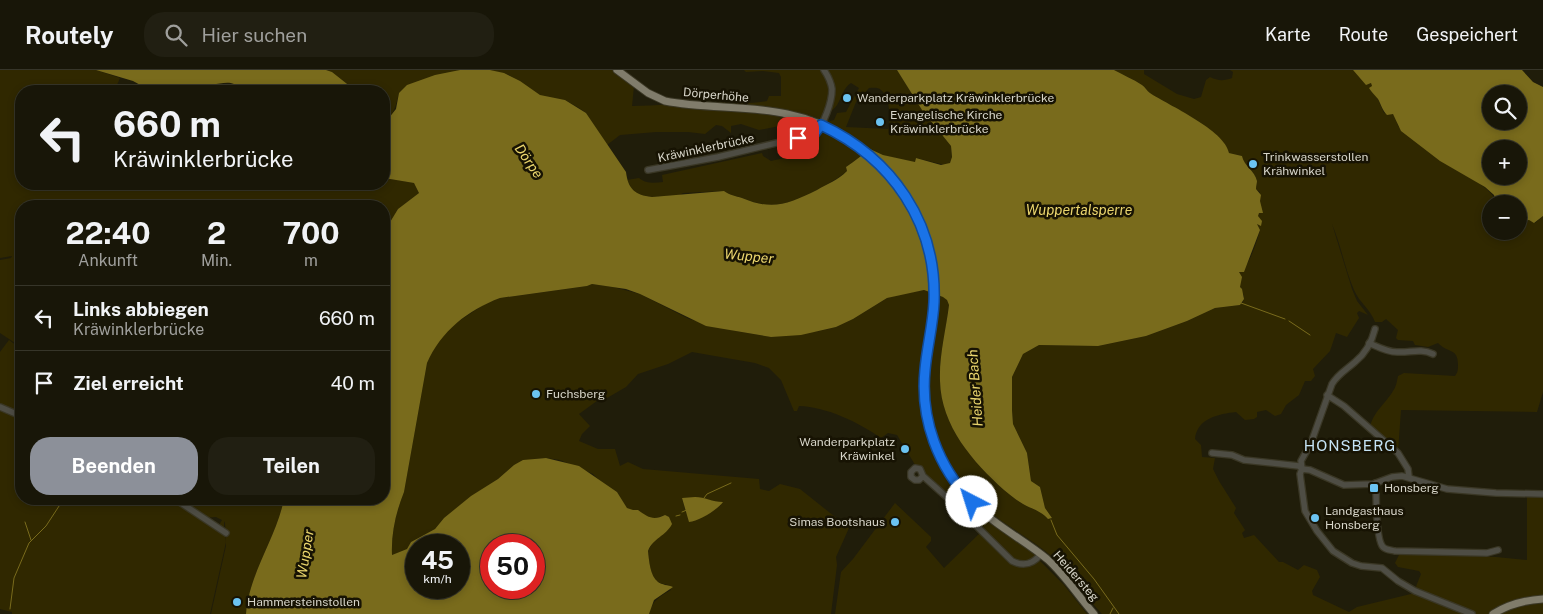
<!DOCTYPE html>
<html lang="de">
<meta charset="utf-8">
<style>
:root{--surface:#181608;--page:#211f12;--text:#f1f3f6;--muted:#9f9f9c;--line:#363529;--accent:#8c9099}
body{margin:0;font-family:"Public Sans",sans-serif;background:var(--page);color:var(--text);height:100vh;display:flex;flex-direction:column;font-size:19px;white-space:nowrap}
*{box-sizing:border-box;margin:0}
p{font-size:16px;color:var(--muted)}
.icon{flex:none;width:28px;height:28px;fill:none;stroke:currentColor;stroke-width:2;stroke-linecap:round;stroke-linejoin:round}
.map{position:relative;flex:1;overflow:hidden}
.side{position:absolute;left:15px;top:130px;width:375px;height:305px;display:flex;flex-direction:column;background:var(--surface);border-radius:20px;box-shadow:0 2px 8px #0003,0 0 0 1px var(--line)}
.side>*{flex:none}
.guide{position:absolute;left:15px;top:15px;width:375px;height:105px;border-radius:20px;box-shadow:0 2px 8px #0003,0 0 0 1px var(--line);background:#181608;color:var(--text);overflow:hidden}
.buttons{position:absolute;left:1482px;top:15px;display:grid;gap:10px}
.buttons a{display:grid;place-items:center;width:45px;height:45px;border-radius:50%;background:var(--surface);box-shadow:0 2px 8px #0003,0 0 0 1px var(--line);font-size:25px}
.speed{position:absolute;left:405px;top:464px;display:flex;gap:10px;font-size:25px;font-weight:700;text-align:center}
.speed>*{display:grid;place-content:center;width:65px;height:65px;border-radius:50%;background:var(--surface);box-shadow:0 2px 8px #0003,0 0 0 1px var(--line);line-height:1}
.speed small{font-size:12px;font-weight:400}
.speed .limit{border:8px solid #d22;background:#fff;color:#111}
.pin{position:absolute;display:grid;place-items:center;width:42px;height:42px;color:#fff;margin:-21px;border-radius:10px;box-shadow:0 2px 8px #0006}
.me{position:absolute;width:55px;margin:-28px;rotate:320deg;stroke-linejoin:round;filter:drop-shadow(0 0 4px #0008)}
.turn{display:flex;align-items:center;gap:18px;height:105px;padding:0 15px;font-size:22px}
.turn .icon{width:65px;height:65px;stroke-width:2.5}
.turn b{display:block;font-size:35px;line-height:42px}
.eta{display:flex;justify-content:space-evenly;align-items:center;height:85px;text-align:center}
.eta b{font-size:30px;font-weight:700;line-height:35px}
.action{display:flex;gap:10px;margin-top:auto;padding:10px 15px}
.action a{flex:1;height:58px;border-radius:20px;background:var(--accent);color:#fff;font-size:20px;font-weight:700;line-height:58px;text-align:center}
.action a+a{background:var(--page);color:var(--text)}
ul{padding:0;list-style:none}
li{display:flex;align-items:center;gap:15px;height:65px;padding:0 15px;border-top:1px solid var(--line)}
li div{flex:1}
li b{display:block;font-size:19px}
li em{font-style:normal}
header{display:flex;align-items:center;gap:30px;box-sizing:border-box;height:70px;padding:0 25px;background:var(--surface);border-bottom:1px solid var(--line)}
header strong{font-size:24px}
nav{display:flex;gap:28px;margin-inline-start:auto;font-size:18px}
.search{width:350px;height:45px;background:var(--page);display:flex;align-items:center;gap:12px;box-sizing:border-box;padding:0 18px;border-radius:20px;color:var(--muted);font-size:19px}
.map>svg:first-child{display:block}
.green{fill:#302800;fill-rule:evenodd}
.water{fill:#796b1c;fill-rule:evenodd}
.pier{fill:#201d0a}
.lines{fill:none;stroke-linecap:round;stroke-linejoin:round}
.stream{stroke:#796b1c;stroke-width:1}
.minor-casing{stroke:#3a3725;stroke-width:8}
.major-casing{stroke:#3a3725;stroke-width:9}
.minor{stroke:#4e4d44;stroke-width:5.5}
.major{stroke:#807c6b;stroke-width:7}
.route-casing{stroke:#114b97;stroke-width:12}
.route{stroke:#1a73e8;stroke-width:9}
.poi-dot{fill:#6bc3f2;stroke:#171303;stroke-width:2}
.labels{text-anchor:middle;stroke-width:5;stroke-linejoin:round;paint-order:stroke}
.street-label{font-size:12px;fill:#d7d5c9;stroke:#171303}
.poi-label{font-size:12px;fill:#d7d5c9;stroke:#171303;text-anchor:start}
.water-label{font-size:14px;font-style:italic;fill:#ead56d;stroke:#171303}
.quarter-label{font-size:15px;letter-spacing:1px;fill:#c6e4f6;stroke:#171303}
</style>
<header>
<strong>Routely</strong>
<div class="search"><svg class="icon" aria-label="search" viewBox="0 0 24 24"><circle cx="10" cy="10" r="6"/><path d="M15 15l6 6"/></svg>Hier suchen</div>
<nav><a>Karte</a><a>Route</a><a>Gespeichert</a></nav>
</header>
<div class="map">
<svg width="1543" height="544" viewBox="0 0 1543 544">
<rect width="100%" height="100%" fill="#201d0a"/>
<g class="green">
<polygon points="0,0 96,0 120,8 117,15 122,21 21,21 21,114 384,114 384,108 414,113 419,123 398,139 384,162 384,136 21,136 21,277 0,263 0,190 11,188 12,186 0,188"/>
<path d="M326,0h134l-61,23c-3,11 -4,21 -14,27l-1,-29h-28l-24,-19z"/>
<path d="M490,0h123l21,16 -2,20c24,0 49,-3 73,-4 21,0 41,3 62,-1l2,-5h12v-19l-2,-4 -16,-2 -17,1 -2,-2h153l25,40 29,36 1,14 -3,4 -4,1 -29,-7 -1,5 -32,-8 -13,-6c-8,6 -15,12 -24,18l1,4c-9,8 -20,13 -30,19 -29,14 -43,21 -75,8 -6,-2 -13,-3 -18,-7l-41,2 -3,2 -28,2 -11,-2 -8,-4 -6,-11 12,-2c7,6 16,5 24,4l-1,-7 100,-22 1,3 8,5 43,-10 -2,-18h-5l-1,-5h-3l-3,-6 -41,8 -18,-6 -10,2v7l-9,-7 -6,-1 -11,9 -17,-2h-32l-36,3 -13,10 -21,-32 -7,-5 -14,-8 -24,-4 -32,-21zM851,13l8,5 -13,24 -9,1 -3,7 -4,1 -2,-2c1,-8 5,-8 9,-14 5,-8 6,-17 14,-22zM869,18c4,0 9,-1 12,2 9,7 10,29 7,39l-42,-2 10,-25z"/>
<path d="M1114,0h30v4l33,20 17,5 7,-2 5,-17 4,-3c8,4 14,4 22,1l1,-6 -3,-2h123l13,14 5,-1 1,3 -2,4 7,7 7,16 9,1 3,4 2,8c14,12 27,24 42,34 17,12 51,24 57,44h-6v27h28v-9l10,-2 6,3 8,-7v176l-6,20 -136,-2 -3,42 -28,-24c2,-15 16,-25 23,-37 3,-4 4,-10 5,-15l6,-3 51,3c3,-4 3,-6 3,-11 0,-18 -10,-11 -20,-22l-10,4 -13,-2 -2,-4 -15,-1 -2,-2 2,-8 -12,-11 -4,3h-7c-4,-12 -16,-20 -21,-32 -9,-21 -13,-45 -22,-66l20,65 5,12 11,14 -9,-4 -2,2 2,5 -12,19 -11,-4 -6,18 -17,18 2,7 -4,5h-6l-6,14 -13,10 -5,9 -6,2 -9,-6 -9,2v5l-3,2 -9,1 -9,-8c-17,2 -39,6 -41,27l6,6 1,12 13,1 -2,11 6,12 17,27 -2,5 11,17 -3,3 2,5 10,-3 25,27h4l15,8 6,-5 13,5 3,7 -8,14 1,4 36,17 8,-5 58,-14 55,21h-368c-17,-18 -30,-39 -47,-55 -18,-16 -40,-28 -59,-42 -37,-27 -62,-70 -67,-116 -3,-35 7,-71 10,-106l7,3 3,7c-3,25 -10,50 -9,76 1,45 33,81 64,109 6,5 12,10 19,14 9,5 18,7 25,15l4,-1 -7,-10 -5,-21 -9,-6 -4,-28 -14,-29 -1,-14v-33l11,-23 16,-9 59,1 48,-10 41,-15 28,-13 25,-3 3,-3 1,-6 -4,-9 -1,-15c10,-4 18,-31 21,-42l-3,-4 3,-34 -4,-3c0,-3 1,-6 1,-8 -2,-10 -13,-15 -15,-25l-13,-3c-4,-22 -61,-48 -79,-60 -3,-2 -5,-6 -8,-8 -9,-6 -19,-10 -28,-15z"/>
<path d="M592,214l21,3 27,7 49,25 47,12 35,6 48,-6 17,-4 17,-8 34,-21 10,-3 27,-5 10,4 -10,94 11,58 32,51 74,57 -10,9 -22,-3 21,6 10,-5 24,24 23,29h-252l6,-42 12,-13 42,-56 36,34v4l-5,6 18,21 38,-37 -65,-63 -20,-33 -9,-2 -7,5c-23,-16 -54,-31 -82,-32l-2,5h-3l-13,-31 -12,-12 -14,-5 -63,-11 -24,12 -30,10 -12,13 -19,11h-6l-22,16 11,12 -8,8 -3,7 19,8h17l5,17 8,-4 15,7 116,10 1,10 9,2 11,-7 20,5 49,39 -13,29 1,8 -6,49h-182c4,-14 10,-17 22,-24l-3,-5c-3,-1 -6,-1 -8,-2 -10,-4 -11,-23 -12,-32l6,-11 7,-4 4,-21 -12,4 -26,-11 -10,-16 -18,-12 -6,-6 -33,-14 -14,-2 -12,1 -20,6 -16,14 -26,17 -28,22 -9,11 -24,13 -3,7 -16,6c-1,-22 4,-43 12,-63l23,-129 5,-13 11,-16 13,-11 30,-20 14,-5 87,-12zM682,428l27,2 12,5 -16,11 -19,-3z"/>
<polygon points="9,270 21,279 21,346 0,337 0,282"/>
<polygon points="0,338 21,348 21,429 173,429 225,464 226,472 210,544 12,544 12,542 0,539"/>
<polygon points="1527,425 1543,425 1543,528 1492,544 1473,544 1415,519 1421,504 1419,501 1398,497 1395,493 1399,485 1408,483 1496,487 1527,490"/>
<path d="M195,429h89c-8,40 -35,74 -38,115h-35l15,-68 -1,-23 -1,-2v9l-6,-3 4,-7 -6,-3 -14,1 -11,-9z"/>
<polygon points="1543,531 1543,544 1497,544 1517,535"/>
</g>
<g class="water">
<path d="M96,0h230l6,2 24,19h-123l1,-7c-6,-3 -15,0 -21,0l-1,7h-38l-30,-4 -11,-6z"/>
<path d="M460,0h30l14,3 16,8 20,14 25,5 21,13 40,59c2,17 9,23 26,25l72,-6c5,4 12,5 18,7 31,13 46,6 75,-8 10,-6 21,-10 30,-19l-1,-4c9,-6 16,-12 24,-18l13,6 32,7 1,-4 25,7 9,-2 2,-6 -1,-11 -29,-36 -25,-40h217c9,5 19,9 28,15 3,2 5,6 8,8 18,12 75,37 79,60l13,3c2,10 13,15 15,25 0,2 -1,5 -1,8l5,6 -1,6 3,12h-4l-1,3 4,5 -1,5 -4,-2 3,6 -16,42h-5l3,5 -2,10 2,2 2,10 -4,6 -25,3 -28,13 -41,15 -48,10 -59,-1 -16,9 -11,23v33l1,14 14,29 4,28 9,6 5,21 7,10 -4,1c-7,-8 -16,-10 -25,-15 -7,-4 -13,-9 -19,-14 -31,-28 -63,-64 -64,-109 -1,-26 6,-51 9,-76l-2,-5 -4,-3 -19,-7 -37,8 -34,21 -17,8 -35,8 -30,2 -65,-11 -66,-32 -14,-5 -34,-5 -5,2 -87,12c-32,12 -59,33 -73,65l-23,129c-8,20 -13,41 -12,63l15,-6 4,-7 24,-13 9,-11 27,-22 27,-17 16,-14 9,-5 23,-2 33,8 38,26 10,16 6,2h5c10,7 15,11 27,5l4,2 3,7c-6,12 -19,14 -24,27 1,9 2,25 10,31 4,3 10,3 15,5l-19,13 -5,14h-403c3,-41 30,-75 38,-115h100v-267l14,-23 21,-16 -5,-10 -30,-5v-59h4l8,-10 3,-16 8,-8 28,-10zM416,475h43v43h-43zM491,475h43v43h-43z"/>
<path d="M1353,0h169l11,12 10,5v129l-9,7 -5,-3 -10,2v-18h-22l-3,-9 -9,-8 -45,-26 -39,-30 -8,-17 -6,1c-5,-5 -6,-11 -9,-16 -3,-4 -7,-7 -9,-11l3,-2 -1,-3 -5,2zM1491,24h28v27h-28zM1491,79h28v27h-28z"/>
<path d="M695,427c10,0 17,5 28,5 -6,8 -24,19 -34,20l-7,-24z"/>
</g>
<polygon class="pier" points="869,79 888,96 898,108 912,128 921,145 928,162 935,188 939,228 930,224 927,192 922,175 913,150 893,116 863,85"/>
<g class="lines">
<g class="stream">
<polyline points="1241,233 1285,249"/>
<polyline points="1289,251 1310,265"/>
<polyline points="704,428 707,424 731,413"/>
<polyline points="682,442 687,440"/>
<polyline points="676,446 680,445"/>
<polyline points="1051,450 1057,465 1094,509 1119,544"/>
<polyline points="25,452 31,470"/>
<polyline points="10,539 14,508 29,473 46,456 63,430 67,429 72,432"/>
<polyline points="1110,544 1113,538"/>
</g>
<g class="minor-casing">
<g id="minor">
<path d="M648,100l70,-13 96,-23c10,-9 18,-32 18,-45 -1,-7 -4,-13 -8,-19"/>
<path d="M1375,259c-3,12 -10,25 -20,33 -9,8 -17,12 -23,22l-21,59 -10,18 1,8 -2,5 5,37 12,20 16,20 19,12 9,3 21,2 16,13 17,10 57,23"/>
<path d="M1369,273c9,4 18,9 28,9 13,1 23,-4 36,2"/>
<polyline points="1327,325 1344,336 1398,383 1408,399 1409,407"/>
<polyline points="0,337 21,346"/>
<polyline points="1212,383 1232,385 1244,390 1299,396 1302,399 1310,400 1344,415 1373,414 1392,407 1402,406 1447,419 1496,423 1543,424"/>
<path d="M923,406l-4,4h-4l-4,-3v-5l4,-4 5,1 3,7 28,25 61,60c12,6 21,3 29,-7"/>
<path d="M1376,413c0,11 0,57 7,64 3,3 8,3 12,4l92,2 11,-3"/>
<polyline points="175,429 226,463"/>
</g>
</g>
<g class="major-casing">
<g id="major">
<path d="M617,0l31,23 17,8c40,8 82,4 122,13 88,18 154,102 147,193 -2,19 -6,38 -8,57 -4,30 0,61 13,90 12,27 31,50 55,67 17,13 36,24 53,38 18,16 31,37 47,55"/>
<path d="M1493,544c16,-10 32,-14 50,-15"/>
</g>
</g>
<use href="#minor" class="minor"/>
<use href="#major" class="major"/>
</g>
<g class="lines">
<g class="route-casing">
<path id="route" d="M798,68l16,-4 7,-9c71,33 116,98 113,177 -1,23 -7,45 -9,68 -5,49 13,97 47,132"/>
</g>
<use href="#route" class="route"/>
</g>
<g class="poi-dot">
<circle cx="847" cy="28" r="5"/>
<circle cx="880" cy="52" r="5"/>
<circle cx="1253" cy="94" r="5"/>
<circle cx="536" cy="324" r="5"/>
<circle cx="905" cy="379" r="5"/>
<rect x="1369" y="413" width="10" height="10" rx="2.5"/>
<circle cx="1315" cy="448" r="5"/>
<circle cx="895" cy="452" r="5"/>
<circle cx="237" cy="532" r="5"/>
</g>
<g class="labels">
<g class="street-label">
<text transform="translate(716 25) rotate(5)" y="4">Dörperhöhe</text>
<text transform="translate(706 78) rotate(-12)" y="4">Kräwinklerbrücke</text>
<text transform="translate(1076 506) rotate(49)" y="4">Heidersteg</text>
</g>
<g class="poi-label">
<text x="857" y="32">Wanderparkplatz Kräwinklerbrücke</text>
<text x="890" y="49">Evangelische Kirche<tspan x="890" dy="14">Kräwinklerbrücke</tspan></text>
<text x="1263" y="91">Trinkwasserstollen<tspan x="1263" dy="14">Krähwinkel</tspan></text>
<text x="546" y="328">Fuchsberg</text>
<text x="895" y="376" text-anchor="end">Wanderparkplatz<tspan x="895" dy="14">Kräwinkel</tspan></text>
<text x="1384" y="422">Honsberg</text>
<text x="1325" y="445">Landgasthaus<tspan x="1325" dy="14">Honsberg</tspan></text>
<text x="885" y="456" text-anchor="end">Simas Bootshaus</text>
<text x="247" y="536">Hammersteinstollen</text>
</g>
<g class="water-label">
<text transform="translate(529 91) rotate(55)" y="5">Dörpe</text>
<text x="1079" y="145">Wuppertalsperre</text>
<text transform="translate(749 186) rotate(6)" y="5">Wupper</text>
<text transform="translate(975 318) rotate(-94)" y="5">Heider Bach</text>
<text transform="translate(305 484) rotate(-81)" y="5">Wupper</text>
</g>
<g class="quarter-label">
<text x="1350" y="381">HONSBERG</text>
</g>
</g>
</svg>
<div class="buttons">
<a><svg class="icon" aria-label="search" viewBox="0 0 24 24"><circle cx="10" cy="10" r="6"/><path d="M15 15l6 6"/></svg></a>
<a>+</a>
<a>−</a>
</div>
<div class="speed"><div>45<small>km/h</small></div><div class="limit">50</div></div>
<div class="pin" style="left:798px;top:68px;background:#d93025"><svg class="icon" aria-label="arrive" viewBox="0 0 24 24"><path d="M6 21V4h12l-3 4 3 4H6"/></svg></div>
<svg class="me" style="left:972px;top:432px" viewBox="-20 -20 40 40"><circle r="19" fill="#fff"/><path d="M0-13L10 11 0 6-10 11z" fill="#1a73e8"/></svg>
<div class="guide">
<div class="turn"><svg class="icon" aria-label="left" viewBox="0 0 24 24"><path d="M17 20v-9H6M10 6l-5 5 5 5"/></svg><div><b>660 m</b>Kräwinklerbrücke</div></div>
</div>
<section class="side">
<div class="eta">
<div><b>22:40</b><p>Ankunft</p></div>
<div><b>2</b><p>Min.</p></div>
<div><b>700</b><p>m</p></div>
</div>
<ul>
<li><svg class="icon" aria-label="left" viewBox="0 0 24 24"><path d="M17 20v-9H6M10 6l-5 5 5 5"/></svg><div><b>Links abbiegen</b><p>Kräwinklerbrücke</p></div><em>660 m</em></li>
<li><svg class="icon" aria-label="arrive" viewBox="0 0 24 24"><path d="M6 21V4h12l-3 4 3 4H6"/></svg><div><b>Ziel erreicht</b></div><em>40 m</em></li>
</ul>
<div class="action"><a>Beenden</a><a>Teilen</a></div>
</section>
</div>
